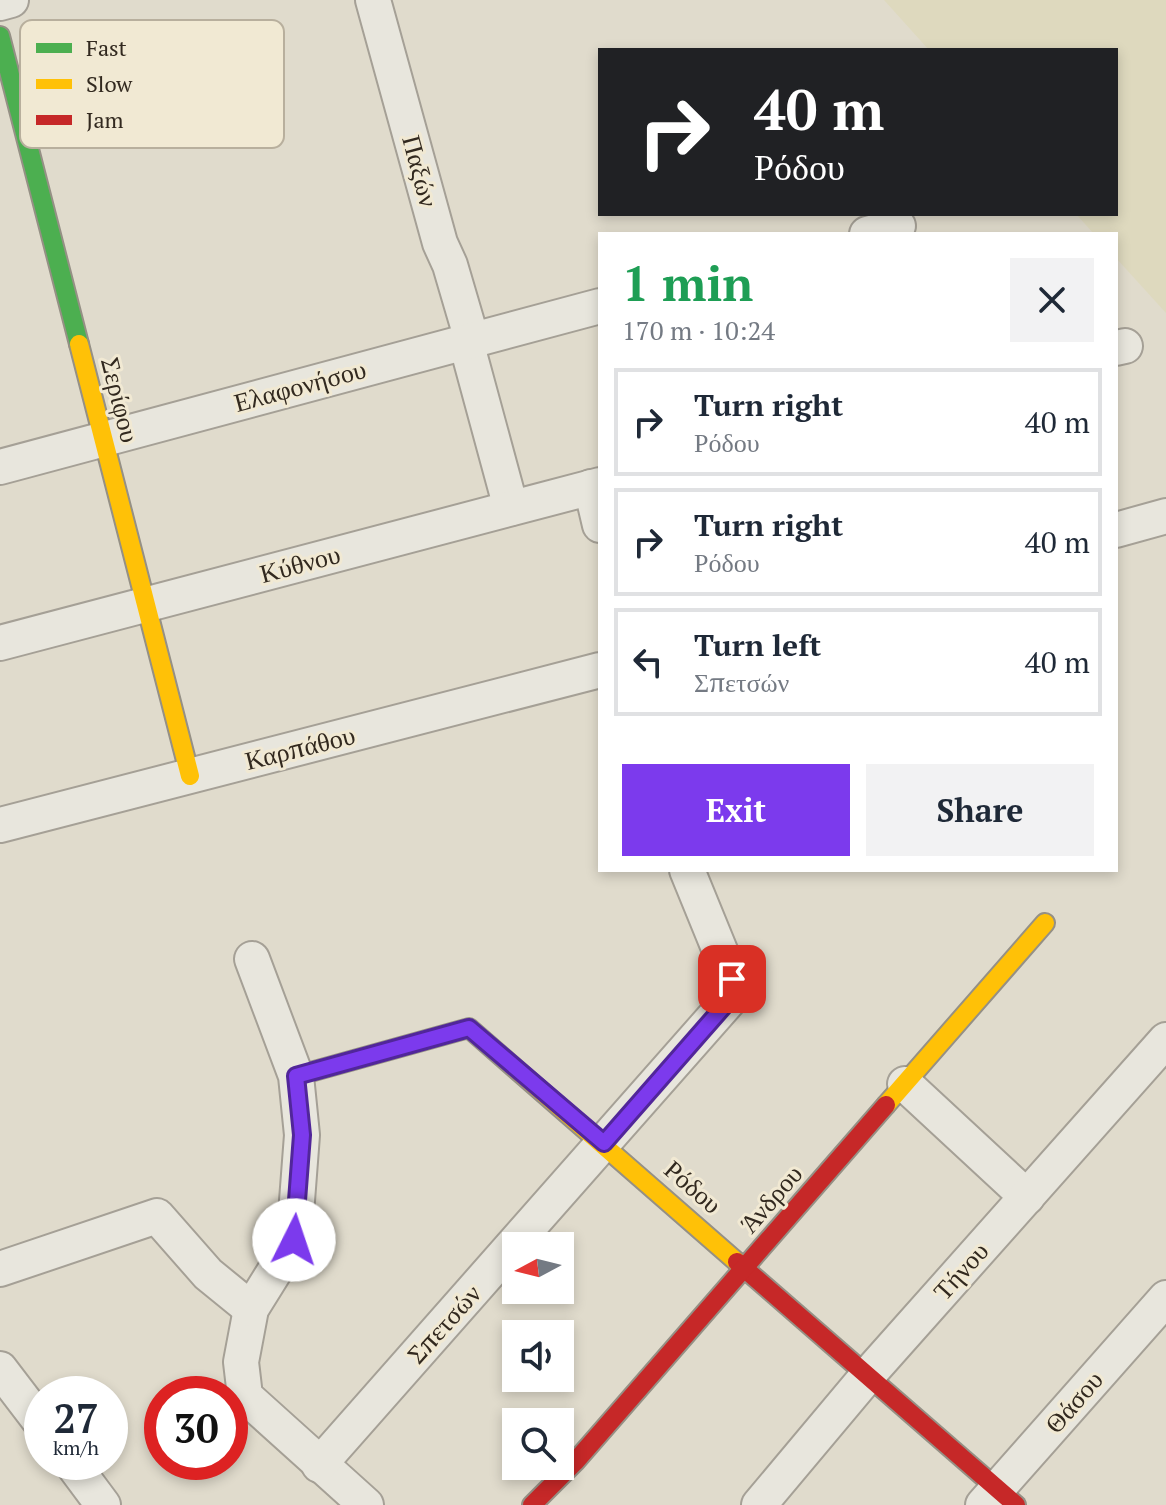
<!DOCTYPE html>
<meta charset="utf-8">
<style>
:root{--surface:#fff;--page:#f2f2f3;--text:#1f2937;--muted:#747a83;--line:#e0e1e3;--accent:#7c3aed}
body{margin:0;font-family:"PT Serif",serif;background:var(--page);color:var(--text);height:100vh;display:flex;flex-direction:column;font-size:30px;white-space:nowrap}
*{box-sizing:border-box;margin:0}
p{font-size:26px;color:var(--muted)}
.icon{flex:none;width:44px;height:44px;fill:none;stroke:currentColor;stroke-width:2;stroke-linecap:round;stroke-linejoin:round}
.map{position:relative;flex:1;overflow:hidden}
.drawer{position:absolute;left:598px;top:232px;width:520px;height:640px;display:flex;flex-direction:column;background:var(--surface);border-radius:0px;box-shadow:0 4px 12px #0003}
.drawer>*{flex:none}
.hud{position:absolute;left:598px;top:48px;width:520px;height:168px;border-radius:0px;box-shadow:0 4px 12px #0003;background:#202124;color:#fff;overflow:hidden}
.needle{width:52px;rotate:263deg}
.controls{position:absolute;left:502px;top:1232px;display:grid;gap:16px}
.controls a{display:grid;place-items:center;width:72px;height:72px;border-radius:0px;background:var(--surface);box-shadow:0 4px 12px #0003;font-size:40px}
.speed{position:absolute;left:24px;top:1376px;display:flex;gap:16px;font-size:40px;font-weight:700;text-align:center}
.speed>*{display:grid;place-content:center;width:104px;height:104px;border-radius:50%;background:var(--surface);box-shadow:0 4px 12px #0003;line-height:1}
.speed small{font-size:20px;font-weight:400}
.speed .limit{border:12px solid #d22;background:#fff;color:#111}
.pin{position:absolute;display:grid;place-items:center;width:68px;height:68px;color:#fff;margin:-34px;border-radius:16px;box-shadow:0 4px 12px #0006}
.me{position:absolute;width:88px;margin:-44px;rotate:4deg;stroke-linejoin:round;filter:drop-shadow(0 0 6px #0008)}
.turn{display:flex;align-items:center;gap:28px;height:168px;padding:0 24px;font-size:36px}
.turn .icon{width:104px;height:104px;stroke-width:2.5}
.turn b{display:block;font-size:56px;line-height:68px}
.round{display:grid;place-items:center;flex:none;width:84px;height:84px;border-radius:0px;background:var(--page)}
.overview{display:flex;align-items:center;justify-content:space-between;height:136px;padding:0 24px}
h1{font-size:48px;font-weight:600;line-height:60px;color:#1e9e55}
.action{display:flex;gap:16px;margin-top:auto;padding:16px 24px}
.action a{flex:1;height:92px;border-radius:0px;background:var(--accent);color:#fff;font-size:32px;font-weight:600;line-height:92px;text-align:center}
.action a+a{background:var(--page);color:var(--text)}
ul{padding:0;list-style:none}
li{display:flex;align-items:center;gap:24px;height:108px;margin:0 16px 12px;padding:0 8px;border:4px solid var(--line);border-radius:0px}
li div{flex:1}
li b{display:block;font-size:30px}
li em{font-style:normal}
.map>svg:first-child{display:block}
.farmland{fill:#ded9be}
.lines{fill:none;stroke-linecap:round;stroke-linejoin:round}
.street-casing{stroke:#a5a096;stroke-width:38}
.fast-casing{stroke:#959085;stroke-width:22}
.slow-casing{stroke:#959085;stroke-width:22}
.jam-casing{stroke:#959085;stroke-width:22}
.street{stroke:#e8e6dd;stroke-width:34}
.fast{stroke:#4caf50;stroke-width:18}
.slow{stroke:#ffc107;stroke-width:18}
.jam{stroke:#c62828;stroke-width:18}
.route-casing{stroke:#51269a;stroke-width:20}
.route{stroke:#7c3aed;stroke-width:14}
.labels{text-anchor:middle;stroke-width:6;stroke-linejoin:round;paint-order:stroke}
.street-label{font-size:26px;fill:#32291f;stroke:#f1e9d3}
.key{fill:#f1e9d3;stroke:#b8af9d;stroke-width:2}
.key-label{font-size:22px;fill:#32291f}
</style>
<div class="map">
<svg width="1166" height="1505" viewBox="0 0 1166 1505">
<rect width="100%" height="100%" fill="#e0dbcc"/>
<polygon class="farmland" points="884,0 1166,0 1166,313 1116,258 1116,234 1094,234 1076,214 1116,214 1116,50 929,50"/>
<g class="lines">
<g class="street-casing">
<g id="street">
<polyline points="373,0 440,243 450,265 472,340"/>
<polyline points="0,3 11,0"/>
<polyline points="867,234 898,226"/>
<polyline points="466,342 511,508"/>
<polyline points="1116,348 1125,346"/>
<polyline points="0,467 600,306"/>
<polyline points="591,487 600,525"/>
<polyline points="1116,530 1166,516"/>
<polyline points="0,643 600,485"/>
<polyline points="0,825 600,670"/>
<polyline points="252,959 296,1076 302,1135 294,1240 251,1309 241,1362 245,1396 366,1505"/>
<polyline points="905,1084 1027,1197"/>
<polyline points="0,1269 157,1216 208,1274 251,1309"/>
<polyline points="0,1369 42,1424"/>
<polyline points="71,1462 103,1505"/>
<polyline points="319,1465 731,998 734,985 687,870"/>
<polyline points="759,1505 868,1375 1166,1040"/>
<polyline points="983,1505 1166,1298"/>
</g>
</g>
<g class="fast-casing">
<polyline id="fast" points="0,36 79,344"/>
</g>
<g class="slow-casing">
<g id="slow">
<polyline points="79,344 190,776"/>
<polyline points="296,1076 469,1028 737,1262"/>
<polyline points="886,1105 1045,923"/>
</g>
</g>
<g class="jam-casing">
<g id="jam">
<polyline points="737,1262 1016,1505"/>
<polyline points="532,1505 575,1462 886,1105"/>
</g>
</g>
<use href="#street" class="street"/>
<use href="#fast" class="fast"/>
<use href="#slow" class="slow"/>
<use href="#jam" class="jam"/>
</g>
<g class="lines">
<g class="route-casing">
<polyline id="route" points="294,1240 302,1135 296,1076 469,1028 604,1143 731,998 735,990 732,979"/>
</g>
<use href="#route" class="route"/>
</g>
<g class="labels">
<g class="street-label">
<text transform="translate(420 171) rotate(75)" y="9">Παξών</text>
<text transform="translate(300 386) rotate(-15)" y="9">Ελαφονήσου</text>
<text transform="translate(120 400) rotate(76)" y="9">Σερίφου</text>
<text transform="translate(300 564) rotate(-15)" y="9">Κύθνου</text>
<text transform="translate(300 748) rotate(-14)" y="9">Καρπάθου</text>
<text transform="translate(693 1187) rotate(41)" y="9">Ρόδου</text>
<text transform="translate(771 1199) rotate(-49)" y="9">Άνδρου</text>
<text transform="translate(961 1271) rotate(-48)" y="9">Τήνου</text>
<text transform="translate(444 1324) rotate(-48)" y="9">Σπετσών</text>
<text transform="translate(1074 1402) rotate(-49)" y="9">Θάσου</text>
</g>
</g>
<rect x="20" y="20" width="264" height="128" rx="12" class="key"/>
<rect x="36" y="43" width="36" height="10" fill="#4caf50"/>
<rect x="36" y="79" width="36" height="10" fill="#ffc107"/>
<rect x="36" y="115" width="36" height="10" fill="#c62828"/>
<g class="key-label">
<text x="86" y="56">Fast</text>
<text x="86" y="92">Slow</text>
<text x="86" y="128">Jam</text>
</g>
</svg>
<div class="controls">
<a><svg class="needle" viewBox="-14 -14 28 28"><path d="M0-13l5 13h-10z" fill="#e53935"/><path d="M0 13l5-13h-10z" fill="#747a83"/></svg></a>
<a><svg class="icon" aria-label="sound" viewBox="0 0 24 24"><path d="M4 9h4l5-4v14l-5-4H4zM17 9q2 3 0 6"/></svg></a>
<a><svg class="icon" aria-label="search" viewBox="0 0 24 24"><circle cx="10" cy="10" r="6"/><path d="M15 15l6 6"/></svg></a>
</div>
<div class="speed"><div>27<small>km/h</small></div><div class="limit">30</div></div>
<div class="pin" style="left:732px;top:979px;background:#d93025"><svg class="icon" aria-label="arrive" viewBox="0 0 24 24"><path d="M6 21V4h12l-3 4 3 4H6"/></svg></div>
<svg class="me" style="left:294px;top:1240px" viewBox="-20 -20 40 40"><circle r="19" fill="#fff"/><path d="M0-13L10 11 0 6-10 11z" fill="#7c3aed"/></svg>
<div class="hud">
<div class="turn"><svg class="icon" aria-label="right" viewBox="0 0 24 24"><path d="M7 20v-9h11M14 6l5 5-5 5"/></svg><div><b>40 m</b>Ρόδου</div></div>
</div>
<section class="drawer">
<div class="overview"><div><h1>1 min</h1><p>170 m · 10:24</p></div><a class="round"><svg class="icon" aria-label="close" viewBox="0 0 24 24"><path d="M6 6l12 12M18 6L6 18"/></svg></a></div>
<ul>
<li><svg class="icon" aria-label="right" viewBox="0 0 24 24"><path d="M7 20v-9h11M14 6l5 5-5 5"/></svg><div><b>Turn right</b><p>Ρόδου</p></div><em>40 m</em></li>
<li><svg class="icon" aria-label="right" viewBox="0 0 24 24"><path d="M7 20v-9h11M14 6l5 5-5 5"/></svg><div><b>Turn right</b><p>Ρόδου</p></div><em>40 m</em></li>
<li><svg class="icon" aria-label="left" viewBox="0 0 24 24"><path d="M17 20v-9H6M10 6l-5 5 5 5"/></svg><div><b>Turn left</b><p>Σπετσών</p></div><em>40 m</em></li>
</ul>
<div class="action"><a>Exit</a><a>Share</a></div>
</section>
</div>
